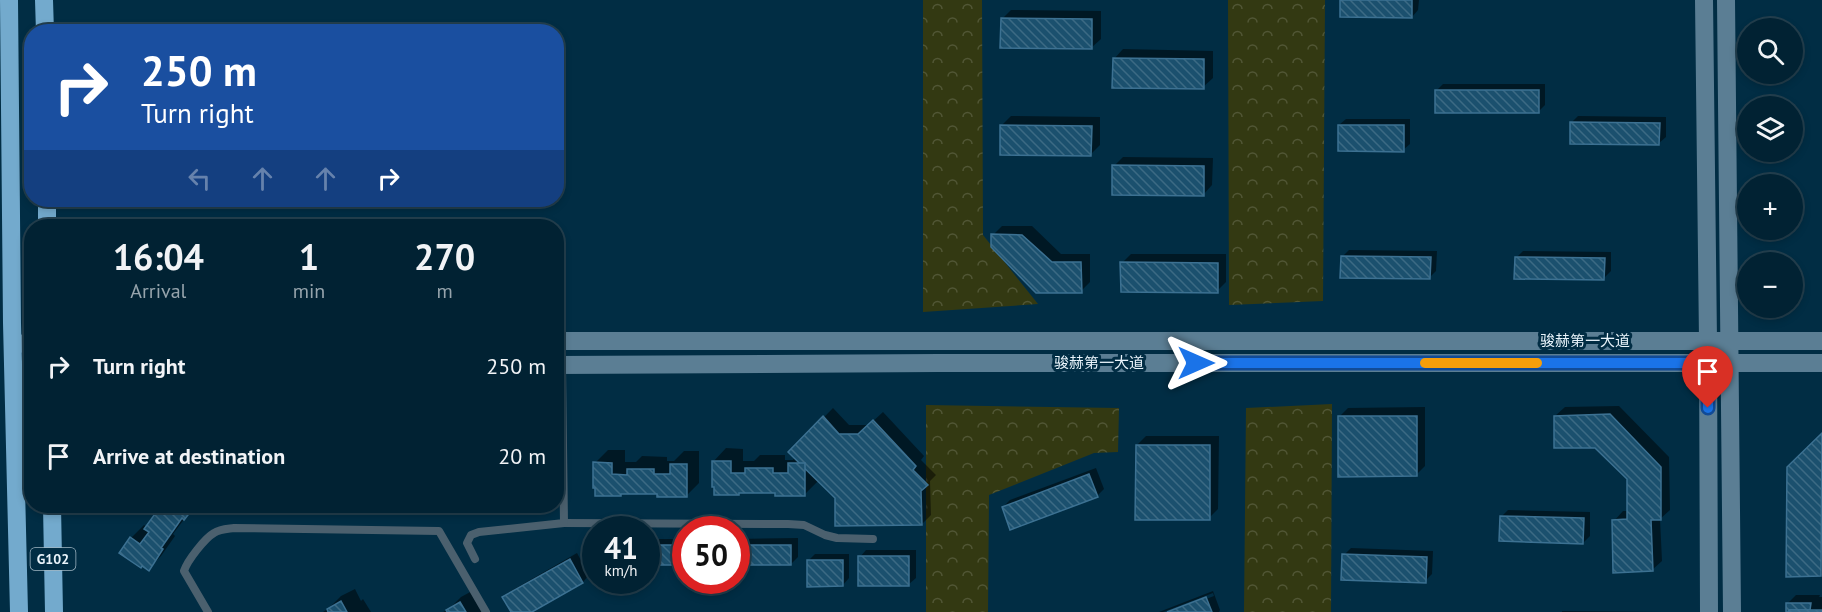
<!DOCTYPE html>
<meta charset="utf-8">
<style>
:root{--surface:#012233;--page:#0b2a3b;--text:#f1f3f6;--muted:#96a4ac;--line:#233f4e}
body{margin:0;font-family:"PT Sans","Noto Sans SC",sans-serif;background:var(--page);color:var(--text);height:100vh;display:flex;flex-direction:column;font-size:22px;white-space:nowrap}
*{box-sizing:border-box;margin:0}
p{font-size:20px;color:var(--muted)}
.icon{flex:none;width:33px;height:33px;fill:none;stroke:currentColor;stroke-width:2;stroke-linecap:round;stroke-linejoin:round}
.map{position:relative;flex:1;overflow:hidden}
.details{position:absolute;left:24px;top:219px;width:540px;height:294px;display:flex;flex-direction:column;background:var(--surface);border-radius:24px;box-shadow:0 3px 9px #0003,0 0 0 2px var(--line)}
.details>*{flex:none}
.banner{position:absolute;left:24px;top:24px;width:540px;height:183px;border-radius:24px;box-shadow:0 3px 9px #0003,0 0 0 2px var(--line);background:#1a4fa0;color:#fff;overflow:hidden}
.fabs{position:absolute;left:1737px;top:18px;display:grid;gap:12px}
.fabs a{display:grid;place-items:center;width:66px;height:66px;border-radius:50%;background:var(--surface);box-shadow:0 3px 9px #0003,0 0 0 2px var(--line);font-size:30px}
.speed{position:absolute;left:582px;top:516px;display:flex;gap:12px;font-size:30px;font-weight:700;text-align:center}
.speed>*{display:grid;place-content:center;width:78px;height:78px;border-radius:50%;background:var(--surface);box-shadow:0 3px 9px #0003,0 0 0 2px var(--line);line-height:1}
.speed small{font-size:15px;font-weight:400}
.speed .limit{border:9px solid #d22;background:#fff;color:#111}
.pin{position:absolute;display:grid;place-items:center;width:51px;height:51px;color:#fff;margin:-62px -26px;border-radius:50% 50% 50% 0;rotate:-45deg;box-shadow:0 0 6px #0007}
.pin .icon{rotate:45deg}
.me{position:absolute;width:66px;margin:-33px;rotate:90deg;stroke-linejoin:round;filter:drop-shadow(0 0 4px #0008)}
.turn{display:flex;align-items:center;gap:21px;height:126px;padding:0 18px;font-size:27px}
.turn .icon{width:78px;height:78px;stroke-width:2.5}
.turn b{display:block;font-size:42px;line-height:51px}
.lanes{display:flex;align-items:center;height:57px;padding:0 18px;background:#0003;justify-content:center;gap:30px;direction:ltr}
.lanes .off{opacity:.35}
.eta{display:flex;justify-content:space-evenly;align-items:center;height:102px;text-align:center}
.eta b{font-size:36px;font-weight:700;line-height:42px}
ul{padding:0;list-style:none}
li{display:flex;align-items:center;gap:18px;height:90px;padding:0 18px}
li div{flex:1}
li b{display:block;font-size:22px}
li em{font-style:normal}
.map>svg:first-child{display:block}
.forest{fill:url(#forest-crowns)}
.shadow{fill:#0007}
.building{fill:url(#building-back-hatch);stroke:#3c7192;stroke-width:1.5}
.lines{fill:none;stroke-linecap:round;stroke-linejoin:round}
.lane{stroke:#4b606e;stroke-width:8}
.secondary{stroke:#5b7e94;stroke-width:18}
.highway{stroke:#73aacd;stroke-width:18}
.route-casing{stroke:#114b97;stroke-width:15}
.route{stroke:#1a73e8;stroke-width:10}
.slow{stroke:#f59e0b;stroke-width:10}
.labels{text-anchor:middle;stroke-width:6;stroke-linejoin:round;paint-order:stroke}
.shield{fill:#012d44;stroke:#a3b8c4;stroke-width:1.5}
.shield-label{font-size:14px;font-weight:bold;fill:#e9f4fb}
.street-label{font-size:15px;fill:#e9f4fb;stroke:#012d44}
</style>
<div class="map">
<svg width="1822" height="612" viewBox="0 0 1822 612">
<defs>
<pattern id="forest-crowns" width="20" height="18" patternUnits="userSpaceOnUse" patternTransform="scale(1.5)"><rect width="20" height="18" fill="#333912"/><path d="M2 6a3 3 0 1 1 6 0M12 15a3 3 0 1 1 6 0" fill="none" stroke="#515635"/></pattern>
<pattern id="building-back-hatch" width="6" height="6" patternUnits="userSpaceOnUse" patternTransform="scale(1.5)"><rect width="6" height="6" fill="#1b506e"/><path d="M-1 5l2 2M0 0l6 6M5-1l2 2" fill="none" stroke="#3c6a84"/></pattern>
</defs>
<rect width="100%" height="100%" fill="#012d44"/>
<g class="forest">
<polygon points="923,0 982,0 983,235 1038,304 923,312"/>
<polygon points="1228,0 1325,0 1323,301 1229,305"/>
<polygon points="1332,404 1331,612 1244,612 1246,408"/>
<polygon points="926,405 1119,408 1118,452 1094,453 989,495 988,612 926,612"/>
</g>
<g class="shadow">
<polygon points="1342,0 1419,0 1418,10 1412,17"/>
<polygon points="1011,10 1101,11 1101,39 1091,48 1002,19"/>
<polygon points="1123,49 1213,51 1213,78 1203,87 1114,59"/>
<polygon points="1443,84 1545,84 1545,105 1538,112 1436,91"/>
<polygon points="1011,116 1100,117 1100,145 1091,154 1002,125"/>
<polygon points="1578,116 1666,117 1666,137 1659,143 1571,123"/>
<polygon points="1346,119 1410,119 1410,144 1403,150 1339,125"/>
<polygon points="1123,157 1213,158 1212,185 1203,195 1114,166"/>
<polygon points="1002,226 1032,226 1061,254 1090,254 1090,282 1081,291 993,235"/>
<polygon points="1349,250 1437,251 1436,271 1430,277 1342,257"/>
<polygon points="1523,251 1611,252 1611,271 1604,278 1516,258"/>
<polygon points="1131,254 1226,254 1226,282 1217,291 1122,263"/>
<polygon points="1619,406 1669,457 1670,510 1660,519 1662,561 1652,570 1614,521 1623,511 1628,511 1628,478 1595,447 1555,416 1565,407"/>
<polygon points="1425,407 1425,466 1416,475 1339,417 1348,408"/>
<polygon points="833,408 849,425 869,425 883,412 924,456 921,460 936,475 930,481 931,515 922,524 836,497 819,480 804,495 777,491 741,491 739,494 713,462 726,448 743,449 743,461 754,461 760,455 785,455 785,460 793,460 795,457 790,452"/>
<polygon points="1822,434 1822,573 1820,575 1789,467"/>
<polygon points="1146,436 1219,436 1218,509 1209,518 1137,445"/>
<polygon points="608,450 625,450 625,462 636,462 642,456 667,457 667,461 674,461 684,451 699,451 699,483 686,496 659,493 623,492 620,495 595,463"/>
<polygon points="1096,468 1104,489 1097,496 1003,507 1010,500"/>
<polygon points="163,506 197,506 185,518 173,534 175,536 161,556 148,569 131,538 144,525 147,527"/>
<polygon points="1508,510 1590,512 1590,536 1583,543 1501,517"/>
<polygon points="798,538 798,557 791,564 736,564 736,539"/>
<polygon points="646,539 685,539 685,557 678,563 646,563"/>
<polygon points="1351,548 1433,551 1432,574 1425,581 1344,555"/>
<polygon points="866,550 916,550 916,578 909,584 860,557"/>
<polygon points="577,553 589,575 583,582 529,612 513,612 504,597 511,591"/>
<polygon points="815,554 849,554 849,578 843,585 808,561"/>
<polygon points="355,589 361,601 363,599 371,612 323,612 329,608 341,596"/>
<polygon points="474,590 490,612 443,612 449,609 461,597"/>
<polygon points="1213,591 1220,610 1219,612 1171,612 1214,596 1213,593 1163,612 1159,612"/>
<polygon points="1796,595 1820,595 1819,597 1822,597 1822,612 1790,612 1787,604"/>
<polygon points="1562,611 1662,612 1562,612"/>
</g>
<g class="building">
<polygon points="1340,0 1412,0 1412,18 1340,17"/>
<polygon points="1001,18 1092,19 1092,49 1000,48"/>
<polygon points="1113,58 1204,59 1204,89 1112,88"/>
<rect x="1435" y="90" width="104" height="23"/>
<polygon points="1570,122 1660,123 1659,145 1570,144"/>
<polygon points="1000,125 1092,126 1091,156 1000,155"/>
<polygon points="1338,125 1404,125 1404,152 1338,151"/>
<polygon points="1112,165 1204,166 1204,196 1112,195"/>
<polygon points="991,234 1022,235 1052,262 1081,262 1082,293 1036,293 991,247"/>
<polygon points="1341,256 1431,257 1430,279 1340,278"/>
<polygon points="1515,257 1605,258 1604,280 1514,279"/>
<polygon points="1120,262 1218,263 1218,293 1121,292"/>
<polygon points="1610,414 1661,467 1661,520 1651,520 1653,571 1613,573 1612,520 1627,519 1627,479 1595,448 1554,448 1554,416"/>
<polygon points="823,416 839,434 858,434 873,420 916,466 913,470 928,485 921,491 922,525 835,526 835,498 788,452"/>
<polygon points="1338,416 1417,416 1417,476 1338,477"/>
<polygon points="1822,433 1821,576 1786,577 1787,467"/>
<polygon points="1136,445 1210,445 1210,520 1135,520"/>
<polygon points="712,461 731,461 731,473 745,473 745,468 773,468 773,473 788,473 788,463 805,463 805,496 775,496 775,493 739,493 739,495 714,495 714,487 712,487"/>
<polygon points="593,462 612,463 612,474 627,475 627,469 654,469 654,474 670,474 670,464 687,464 687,497 657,497 657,494 621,494 621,496 595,496 595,488 593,488"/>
<polygon points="1089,474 1098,497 1010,530 1002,507"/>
<polygon points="166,506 195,506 184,520 182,518 161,548 163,549 149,571 142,566 141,568 119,553 130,537 140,544 149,532 144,529 160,507 163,509"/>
<polygon points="1500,516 1584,518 1583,544 1499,541"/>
<rect x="646" y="545" width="32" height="20"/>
<rect x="736" y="545" width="55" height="20"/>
<polygon points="1342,554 1427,557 1426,583 1341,580"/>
<rect x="858" y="556" width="51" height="30"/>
<polygon points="570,559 583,583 532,612 511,612 502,597"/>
<polygon points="807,560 843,560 843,586 807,587"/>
<polygon points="1206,597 1212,612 1167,612"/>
<polygon points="341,601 347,612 328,612 327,609"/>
<polygon points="460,602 466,612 447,612 446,610"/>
<polygon points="1786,603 1811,603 1810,610 1789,610 1789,612 1786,612"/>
<rect x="1789" y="610" width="33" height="2"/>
</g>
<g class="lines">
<g class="lane">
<polyline points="564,523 788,524 804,525 825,535 837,538 873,539"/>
<polyline points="475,559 467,543 471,535 479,532 564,523 562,365"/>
<path d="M208,612l-24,-41c3,-10 21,-33 30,-38 6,-4 13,-4 20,-5l205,3 47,81"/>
</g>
<g class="secondary">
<polyline points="1704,0 1708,341 1709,612"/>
<polyline points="1726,0 1732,612"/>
<polyline points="556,341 1822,341"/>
<polyline points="14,344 32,343"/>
<polyline points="556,365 939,363 1822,363"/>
<polyline points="14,370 32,369"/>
</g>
<g class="highway">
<polyline points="9,0 12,323 19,612"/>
<polyline points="44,0 45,32"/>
<polyline points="47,200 47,226"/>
<polyline points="52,506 54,612"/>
</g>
</g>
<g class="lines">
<g class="route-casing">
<polyline id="route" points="1196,363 1708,363 1708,408"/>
</g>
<use href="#route" class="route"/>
<polyline class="slow" points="1425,363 1537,363"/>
</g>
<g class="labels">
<rect class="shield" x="30.5" y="548" width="45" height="22" rx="4.5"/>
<g class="shield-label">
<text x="53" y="564">G102</text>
</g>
<g class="street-label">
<text x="1585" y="346">骏赫第一大道</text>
<text x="1099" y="368">骏赫第一大道</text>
</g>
</g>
</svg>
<div class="fabs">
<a><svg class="icon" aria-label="search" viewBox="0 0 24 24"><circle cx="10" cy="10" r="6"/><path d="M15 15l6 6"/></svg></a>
<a><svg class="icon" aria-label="layers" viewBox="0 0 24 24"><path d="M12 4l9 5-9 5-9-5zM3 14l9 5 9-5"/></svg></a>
<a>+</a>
<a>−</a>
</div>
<div class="speed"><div>41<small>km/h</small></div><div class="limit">50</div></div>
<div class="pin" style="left:1708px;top:408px;background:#d93025"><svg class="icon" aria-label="arrive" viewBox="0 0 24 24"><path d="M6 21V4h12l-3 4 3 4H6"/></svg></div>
<svg class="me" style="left:1196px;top:363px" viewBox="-20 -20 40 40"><path d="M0-17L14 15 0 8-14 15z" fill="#1a73e8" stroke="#fff" stroke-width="4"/></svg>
<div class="banner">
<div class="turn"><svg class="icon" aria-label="right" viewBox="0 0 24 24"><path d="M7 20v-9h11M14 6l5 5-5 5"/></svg><div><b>250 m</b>Turn right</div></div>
<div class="lanes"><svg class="icon off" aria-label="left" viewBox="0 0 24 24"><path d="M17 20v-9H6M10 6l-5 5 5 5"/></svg><svg class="icon off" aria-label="ahead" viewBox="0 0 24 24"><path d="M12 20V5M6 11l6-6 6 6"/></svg><svg class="icon off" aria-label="ahead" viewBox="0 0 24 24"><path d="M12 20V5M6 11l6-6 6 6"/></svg><svg class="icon" aria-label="right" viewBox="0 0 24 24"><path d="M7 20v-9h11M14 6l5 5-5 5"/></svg></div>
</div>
<section class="details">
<div class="eta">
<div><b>16:04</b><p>Arrival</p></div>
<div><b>1</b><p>min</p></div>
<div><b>270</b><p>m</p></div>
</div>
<ul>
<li><svg class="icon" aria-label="right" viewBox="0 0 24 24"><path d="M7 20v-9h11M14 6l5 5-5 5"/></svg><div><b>Turn right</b></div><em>250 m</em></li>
<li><svg class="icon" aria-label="arrive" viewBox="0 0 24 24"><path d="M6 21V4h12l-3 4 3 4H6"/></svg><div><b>Arrive at destination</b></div><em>20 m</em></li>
</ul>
</section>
</div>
